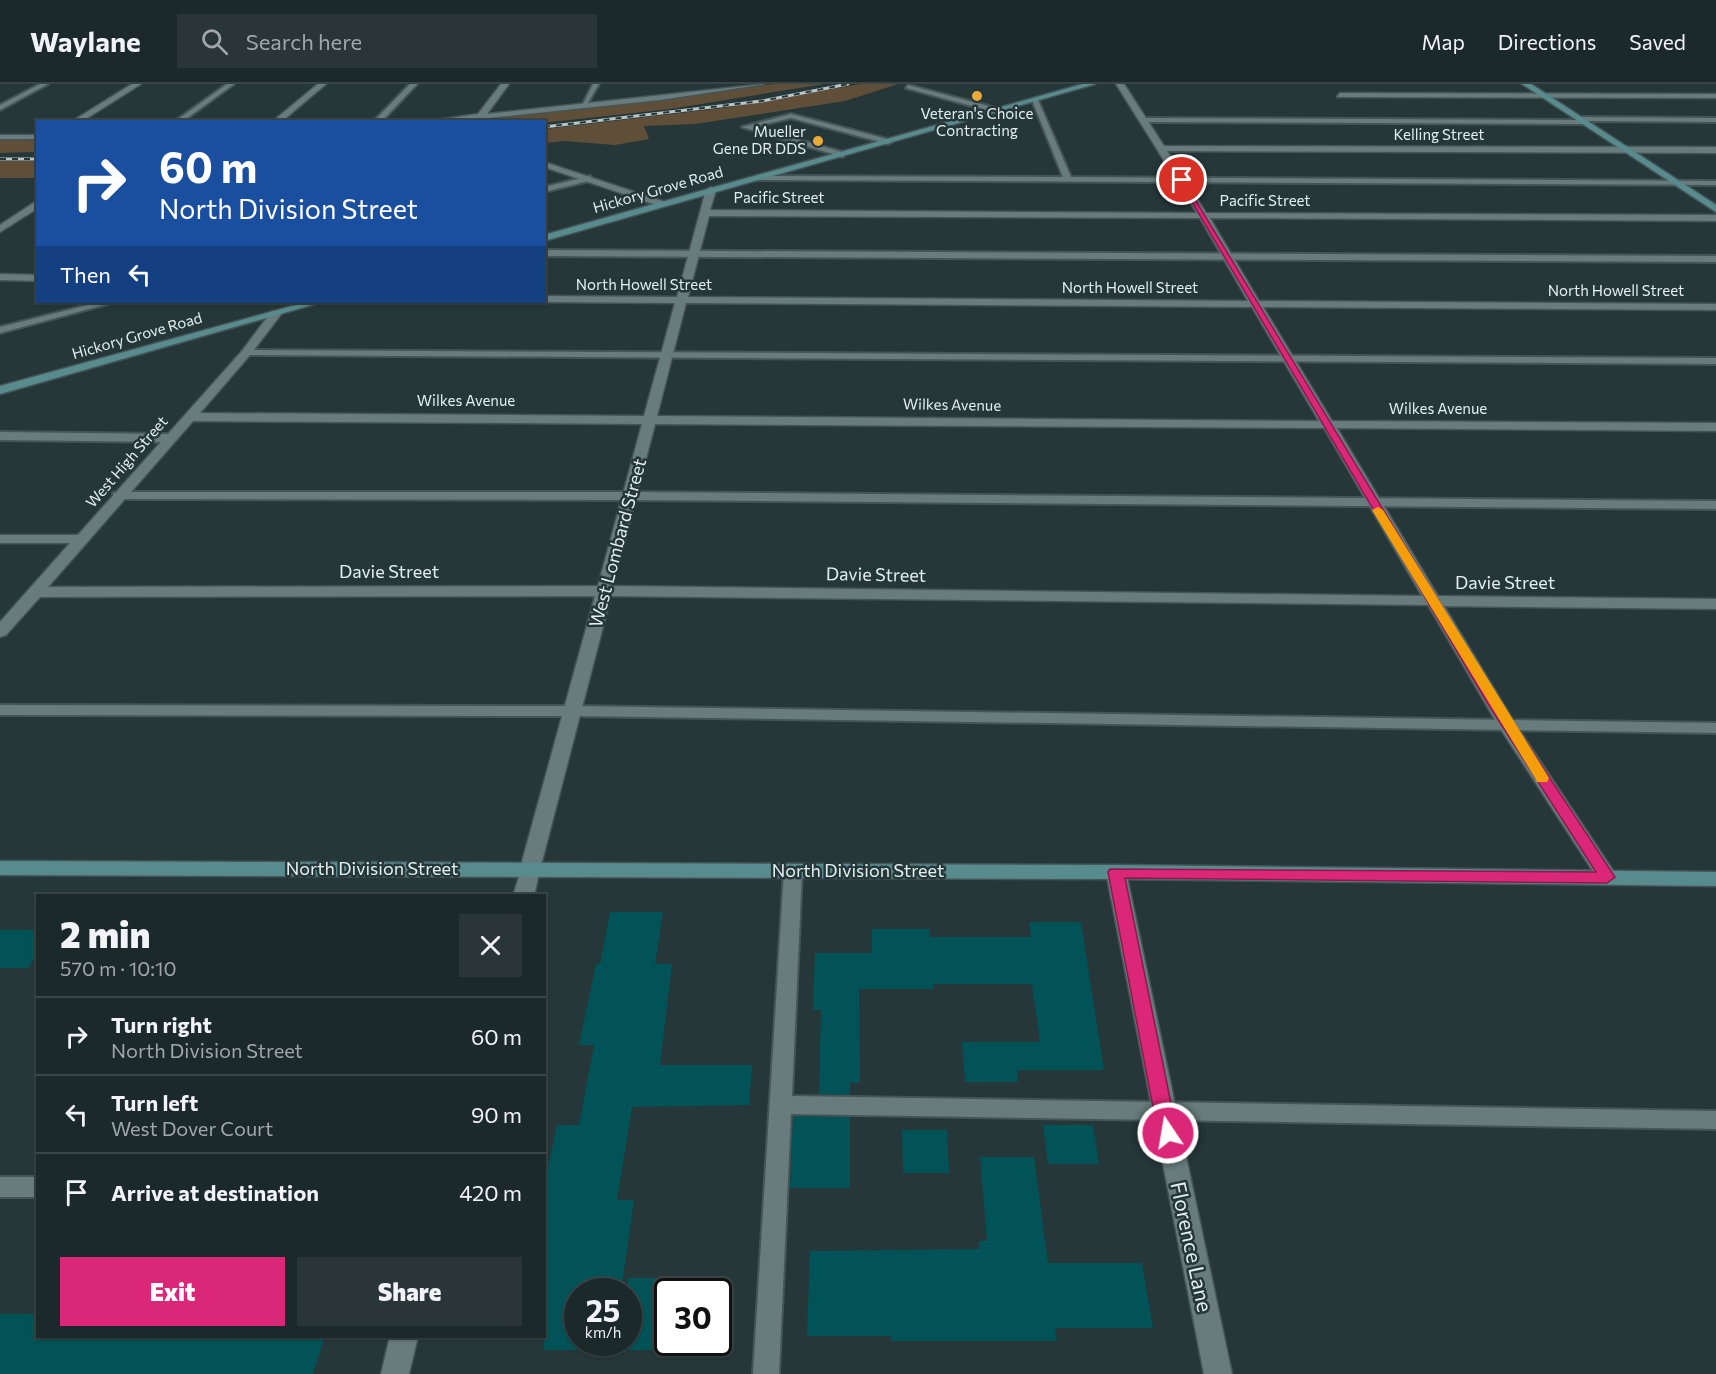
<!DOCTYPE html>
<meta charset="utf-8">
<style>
:root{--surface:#1c292b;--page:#293537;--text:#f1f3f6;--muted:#a0a6a9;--line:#3a4547;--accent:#db2777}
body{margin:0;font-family:Commissioner,sans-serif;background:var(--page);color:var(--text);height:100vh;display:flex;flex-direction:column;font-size:22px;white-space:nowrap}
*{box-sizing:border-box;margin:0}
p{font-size:20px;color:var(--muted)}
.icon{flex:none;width:33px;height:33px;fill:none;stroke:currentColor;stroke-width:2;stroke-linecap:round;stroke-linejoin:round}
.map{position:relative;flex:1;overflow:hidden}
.panel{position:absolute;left:36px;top:810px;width:510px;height:444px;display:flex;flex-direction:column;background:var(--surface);border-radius:0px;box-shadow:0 2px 4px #0004,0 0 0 2px var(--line)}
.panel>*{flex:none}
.top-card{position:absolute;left:36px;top:36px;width:510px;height:183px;border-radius:0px;box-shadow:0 2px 4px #0004,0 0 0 2px var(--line);background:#1a4fa0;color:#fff;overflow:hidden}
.speed{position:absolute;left:564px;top:1194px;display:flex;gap:12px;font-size:30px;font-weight:700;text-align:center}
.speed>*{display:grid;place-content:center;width:78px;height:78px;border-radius:50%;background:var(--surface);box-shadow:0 2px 4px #0004,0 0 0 2px var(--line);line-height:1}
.speed small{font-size:15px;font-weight:400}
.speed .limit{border:3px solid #111;border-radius:9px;background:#fff;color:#111}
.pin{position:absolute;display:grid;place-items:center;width:51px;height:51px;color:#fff;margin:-26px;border:3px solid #fff;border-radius:50%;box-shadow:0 2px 6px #0007}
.me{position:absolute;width:66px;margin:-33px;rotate:348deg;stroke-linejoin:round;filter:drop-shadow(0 0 4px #0008)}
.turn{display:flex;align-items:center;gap:21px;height:126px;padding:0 24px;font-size:27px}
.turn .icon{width:78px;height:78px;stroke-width:2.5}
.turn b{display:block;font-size:42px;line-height:51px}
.then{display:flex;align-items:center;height:57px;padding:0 24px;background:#0003;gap:12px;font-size:22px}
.round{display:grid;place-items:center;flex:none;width:63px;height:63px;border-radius:0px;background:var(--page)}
.overview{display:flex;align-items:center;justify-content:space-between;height:102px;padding:0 24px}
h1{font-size:36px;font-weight:800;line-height:45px}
.button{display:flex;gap:12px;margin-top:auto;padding:12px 24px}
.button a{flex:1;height:69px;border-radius:0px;background:var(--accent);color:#fff;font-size:24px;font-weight:800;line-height:69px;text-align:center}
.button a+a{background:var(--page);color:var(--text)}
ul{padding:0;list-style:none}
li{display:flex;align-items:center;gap:18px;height:78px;padding:0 24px;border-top:2px solid var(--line)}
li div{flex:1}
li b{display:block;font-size:22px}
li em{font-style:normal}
header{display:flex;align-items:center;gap:36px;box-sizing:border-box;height:84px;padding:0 30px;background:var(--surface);border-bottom:2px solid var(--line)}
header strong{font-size:28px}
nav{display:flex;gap:33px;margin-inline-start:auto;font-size:21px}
.search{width:420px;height:54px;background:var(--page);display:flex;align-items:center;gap:15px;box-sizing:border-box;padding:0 21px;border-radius:0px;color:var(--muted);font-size:22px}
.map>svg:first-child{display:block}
.green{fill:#5f4f38}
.building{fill:#025357}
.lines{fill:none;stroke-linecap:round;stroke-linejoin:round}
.service-casing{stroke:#455556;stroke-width:4}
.minor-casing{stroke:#455556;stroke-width:3}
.tertiary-casing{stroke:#455556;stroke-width:3}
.secondary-casing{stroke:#455556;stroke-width:3}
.service{fill:#687c7d;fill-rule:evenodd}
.minor{fill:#687c7d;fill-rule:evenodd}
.tertiary{fill:#687c7d;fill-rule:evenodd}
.secondary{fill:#588b8e;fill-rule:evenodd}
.rail-casing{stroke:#bac6c7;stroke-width:3}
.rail{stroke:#263739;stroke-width:2;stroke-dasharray:6;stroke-linecap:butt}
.route{fill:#db2777;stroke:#8e194d;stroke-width:1.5}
.slow{fill:#f59e0b}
.poi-dot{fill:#eaaa39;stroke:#263739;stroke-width:2}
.labels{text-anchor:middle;stroke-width:5;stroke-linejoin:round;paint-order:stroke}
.far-poi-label{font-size:15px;fill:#e3eeee;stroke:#263739}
.far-street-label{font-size:15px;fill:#e3eeee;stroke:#263739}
.street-label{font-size:18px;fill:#e3eeee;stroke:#263739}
.near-street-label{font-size:21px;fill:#e3eeee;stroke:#263739}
</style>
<header>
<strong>Waylane</strong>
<div class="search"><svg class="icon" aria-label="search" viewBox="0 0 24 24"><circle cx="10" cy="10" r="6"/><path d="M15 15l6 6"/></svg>Search here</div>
<nav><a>Map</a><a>Directions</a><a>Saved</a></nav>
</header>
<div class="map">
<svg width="1716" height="1290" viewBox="0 0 1716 1290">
<rect width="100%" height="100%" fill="#263739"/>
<g class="green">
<polygon points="774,0 824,0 670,25 551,38 452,38 673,14"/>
<polygon points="860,0 898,0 845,17 695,40 644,42 649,55 615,61 564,57 545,59 545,45 731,23"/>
<polygon points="0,55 37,55 37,68 0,69"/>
<rect x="0" y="77" width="37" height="17"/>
</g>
<g class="building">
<polygon points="610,828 663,828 655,880 672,880 660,981 752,981 749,1021 632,1023 617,1116 634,1116 621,1208 578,1208 578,1266 544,1266 544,1103 557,1041 579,1041 594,961 579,961 596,880 600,880"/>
<polygon points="1029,838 1081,838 1104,986 1017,986 1018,998 965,998 962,958 1040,958 1032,900 933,900 933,905 859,905 860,999 850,999 850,1011 819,1010 821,926 813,926 815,869 872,869 872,845 930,845 930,853 1031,853"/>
<polygon points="0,846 38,846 38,869 28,884 0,884"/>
<polygon points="793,1032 850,1033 850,1104 790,1104"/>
<polygon points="1043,1041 1093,1041 1099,1080 1048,1080"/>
<polygon points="902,1046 947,1046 949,1089 903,1089"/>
<polygon points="980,1073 1034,1073 1048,1179 1142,1179 1153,1244 1055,1244 1057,1257 891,1257 891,1252 807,1252 810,1167 979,1165 979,1157 987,1157"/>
<rect x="628" y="1194" width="40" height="72"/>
<polygon points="0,1230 38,1230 38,1252 325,1252 313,1290 0,1290"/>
</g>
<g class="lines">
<g class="service-casing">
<g id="service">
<polygon points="40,0 48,0 0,26 0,21"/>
<polygon points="227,0 234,0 182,38 174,38"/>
<polygon points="410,0 417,0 381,38 373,38"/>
<polygon points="593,0 599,0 585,24 581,24"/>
<polygon points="908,1 1000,25 1001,27 997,29 906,4"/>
<polygon points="1035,14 1038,16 1071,93 1716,97 1716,101 758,96 754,94 758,92 1063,93 1032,16"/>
<polygon points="791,30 891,56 892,58 888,60 791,34 754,43 846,69 843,73 742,43"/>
<polygon points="1577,33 1716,34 1716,38 1587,37 1584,40 1145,38 1141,36 1145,34 1577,36"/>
<polygon points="590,92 593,96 544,108 544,103"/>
<polygon points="544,166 1716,172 1716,178 544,172"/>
<polygon points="100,218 115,218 0,249 0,243"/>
<polygon points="246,266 1716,274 1716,280 242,271 242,267"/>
<polygon points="0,348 169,350 175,354 169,358 0,356"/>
<polygon points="118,408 631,408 1716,417 1716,425 631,416 113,415 113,409"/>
<polygon points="0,621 572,622 1716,639 1716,649 572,632 0,631"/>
<polygon points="793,781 800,782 802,787 792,1012 1716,1027 1716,1045 791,1030 779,1290 753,1290 784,787 786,782"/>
<rect x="0" y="1093" width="38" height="20"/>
</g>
</g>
<g class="minor-casing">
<g id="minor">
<polygon points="132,0 141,0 81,38 71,38"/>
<polygon points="318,0 326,0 281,38 272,38"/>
<polygon points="501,0 509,0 487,30 765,0 660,16 480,35 424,38 478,30"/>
<path d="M1116,0h8l40,62 552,1v6l-549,-2 39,62 510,2v6l-506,-3 49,83 457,3v6l-453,-3 69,114 384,2v8l-379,-3 101,168 278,3v10l-272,-3 72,119 98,147 3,5 -3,5h-14l-102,-157 -70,-120 -817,-9 -71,273 -3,5h-14l-3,-5 75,-273 -555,1 -34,38 -6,2v-15l70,-79h-70v-8h78l164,-184 30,-40 10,2 -32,42 -50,58 444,3 31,-113 -134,-1h3v-6l133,1 29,-107 5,-3 5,3 -6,20 487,3zM709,132l491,2 48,83 -560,-4zM686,219l566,4 67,114 -662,-5zM193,337l449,3 -44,162 -550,1zM655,340l669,4 98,168 -809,-10z"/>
<polygon points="1340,9 1716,10 1716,14 1337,13"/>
<rect x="0" y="51" width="38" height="4"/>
<polygon points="544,78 665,118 667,120 659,122 544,83"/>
<polygon points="38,116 38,124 0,148 0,141"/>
<polygon points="0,190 38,191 38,197 0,196"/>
<polygon points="1116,781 1123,783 1126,788 1232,1290 1204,1290 1106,788 1109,783"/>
</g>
</g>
<g class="tertiary-casing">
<g id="tertiary">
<polygon points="530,778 537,780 540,785 534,812 513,812 523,780"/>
<polygon points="390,1252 418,1252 409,1290 381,1290"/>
</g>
</g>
<g class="secondary-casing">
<g id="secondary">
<polygon points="1083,0 1095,0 544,157 544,151"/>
<polygon points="1522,0 1531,0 1716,121 1716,128"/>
<polygon points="307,218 322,218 0,310 0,302"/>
<polygon points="0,777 1116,781 1716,788 1716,802 1116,795 0,791"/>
</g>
</g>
<use href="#service" class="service"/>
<use href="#minor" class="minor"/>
<use href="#tertiary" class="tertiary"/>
<use href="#secondary" class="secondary"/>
<g class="rail-casing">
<g id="rail">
<polyline points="544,43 762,17 848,0"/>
<polyline points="0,75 38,75"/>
</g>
</g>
<use href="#rail" class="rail"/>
</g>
<polygon class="route" points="1182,94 1501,620 1615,793 1607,799 1125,794 1177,1049 1174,1055 1168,1057 1161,1055 1158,1049 1108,788 1110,785 1596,788 1488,620 1179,96"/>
<polygon class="slow" points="1378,423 1383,426 1549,694 1547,698 1537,698 1535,694 1372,426"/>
<g class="poi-dot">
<circle cx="977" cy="12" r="6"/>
<circle cx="818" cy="57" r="6"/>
</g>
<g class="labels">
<g class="far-poi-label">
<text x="977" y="35">Veteran's Choice<tspan x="977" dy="17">Contracting</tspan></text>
<text x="806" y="53" text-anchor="end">Mueller<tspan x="806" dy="17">Gene DR DDS</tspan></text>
</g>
<g class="far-street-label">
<text x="1439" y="56">Kelling Street</text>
<text transform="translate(658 106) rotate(-16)" y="5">Hickory Grove Road</text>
<text x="779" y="119">Pacific Street</text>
<text x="1265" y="122">Pacific Street</text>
<text x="644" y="206">North Howell Street</text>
<text x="1130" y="209">North Howell Street</text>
<text x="1616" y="212">North Howell Street</text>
<text transform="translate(137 252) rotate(-16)" y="5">Hickory Grove Road</text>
<text x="466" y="322">Wilkes Avenue</text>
<text transform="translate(952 321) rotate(1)" y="5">Wilkes Avenue</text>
<text x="1438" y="330">Wilkes Avenue</text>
<text transform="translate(127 378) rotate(-49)" y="5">West High Street</text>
</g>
<g class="street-label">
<text transform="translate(618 459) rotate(-75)" y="6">West Lombard Street</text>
<text x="389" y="494">Davie Street</text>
<text transform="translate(876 491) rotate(1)" y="6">Davie Street</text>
<text x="1505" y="505">Davie Street</text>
<text x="372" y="791">North Division Street</text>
<text x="858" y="793">North Division Street</text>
</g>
<g class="near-street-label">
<text transform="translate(1191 1163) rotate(78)" y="7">Florence Lane</text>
</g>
</g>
</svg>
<div class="speed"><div>25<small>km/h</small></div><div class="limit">30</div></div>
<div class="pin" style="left:1182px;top:96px;background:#d93025"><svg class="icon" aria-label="arrive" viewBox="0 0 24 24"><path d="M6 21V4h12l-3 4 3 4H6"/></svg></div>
<svg class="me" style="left:1168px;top:1049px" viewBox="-20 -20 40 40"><circle r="17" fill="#db2777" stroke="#fff" stroke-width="3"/><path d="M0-11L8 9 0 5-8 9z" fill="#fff"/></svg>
<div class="top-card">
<div class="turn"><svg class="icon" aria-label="right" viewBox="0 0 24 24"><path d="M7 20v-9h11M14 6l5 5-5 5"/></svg><div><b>60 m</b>North Division Street</div></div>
<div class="then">Then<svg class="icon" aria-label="left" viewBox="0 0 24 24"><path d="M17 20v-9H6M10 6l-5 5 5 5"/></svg></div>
</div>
<section class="panel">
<div class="overview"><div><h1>2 min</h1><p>570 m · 10:10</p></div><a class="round"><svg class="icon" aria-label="close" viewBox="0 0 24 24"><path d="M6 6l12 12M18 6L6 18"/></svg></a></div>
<ul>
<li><svg class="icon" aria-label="right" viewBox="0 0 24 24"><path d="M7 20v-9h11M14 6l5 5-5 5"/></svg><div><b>Turn right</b><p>North Division Street</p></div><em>60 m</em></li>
<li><svg class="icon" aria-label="left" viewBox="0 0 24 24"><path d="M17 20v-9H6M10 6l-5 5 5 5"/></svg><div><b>Turn left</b><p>West Dover Court</p></div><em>90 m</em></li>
<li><svg class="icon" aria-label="arrive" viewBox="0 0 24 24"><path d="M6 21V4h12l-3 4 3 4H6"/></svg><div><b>Arrive at destination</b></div><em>420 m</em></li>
</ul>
<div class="button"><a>Exit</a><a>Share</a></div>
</section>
</div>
